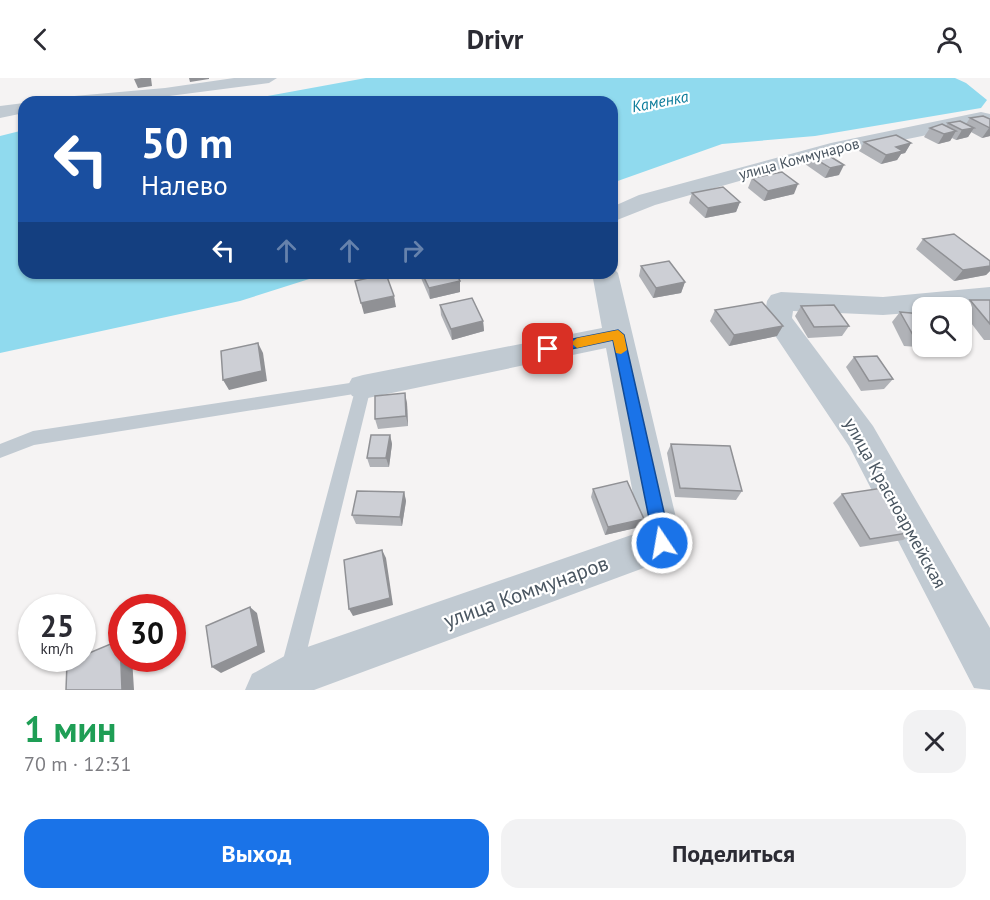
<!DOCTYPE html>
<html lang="ru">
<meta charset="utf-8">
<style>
:root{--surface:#fff;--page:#f2f2f3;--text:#2b2b33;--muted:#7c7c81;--accent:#1a73e8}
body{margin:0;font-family:"PT Sans",sans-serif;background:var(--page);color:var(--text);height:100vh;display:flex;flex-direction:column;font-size:22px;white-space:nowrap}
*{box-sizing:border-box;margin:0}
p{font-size:20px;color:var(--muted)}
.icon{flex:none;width:33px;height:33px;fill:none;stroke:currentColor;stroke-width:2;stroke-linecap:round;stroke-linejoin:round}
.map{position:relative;height:612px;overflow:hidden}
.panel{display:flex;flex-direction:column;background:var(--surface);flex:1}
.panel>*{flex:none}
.banner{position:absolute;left:18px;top:18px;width:600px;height:183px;border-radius:18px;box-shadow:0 2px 4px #0004;background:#1a4fa0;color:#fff;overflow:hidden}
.fabs{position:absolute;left:912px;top:219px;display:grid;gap:12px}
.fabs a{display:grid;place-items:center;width:60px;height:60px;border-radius:12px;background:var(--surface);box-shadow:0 2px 4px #0004;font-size:30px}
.speed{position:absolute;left:18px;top:516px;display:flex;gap:12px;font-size:30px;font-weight:700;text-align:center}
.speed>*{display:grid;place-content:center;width:78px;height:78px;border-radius:50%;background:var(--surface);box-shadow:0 2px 4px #0004;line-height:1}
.speed small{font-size:15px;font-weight:400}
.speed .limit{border:9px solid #d22;background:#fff;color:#111}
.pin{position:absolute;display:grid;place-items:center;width:51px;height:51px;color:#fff;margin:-26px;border-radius:12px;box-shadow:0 3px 9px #0006}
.me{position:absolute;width:66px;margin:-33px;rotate:348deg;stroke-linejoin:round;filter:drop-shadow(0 0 4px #0008)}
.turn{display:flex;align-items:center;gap:21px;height:126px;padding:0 24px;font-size:27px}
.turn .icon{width:78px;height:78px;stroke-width:2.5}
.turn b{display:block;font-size:42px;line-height:51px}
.lanes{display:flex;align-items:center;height:57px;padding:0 24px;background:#0003;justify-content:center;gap:30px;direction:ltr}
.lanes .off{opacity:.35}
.round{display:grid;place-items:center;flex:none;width:63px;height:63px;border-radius:18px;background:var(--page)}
.overview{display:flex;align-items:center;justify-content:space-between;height:102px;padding:0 24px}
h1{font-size:36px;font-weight:700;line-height:45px;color:#1e9e55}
.cta{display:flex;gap:12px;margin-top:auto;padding:12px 24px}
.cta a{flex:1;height:69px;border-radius:18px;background:var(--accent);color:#fff;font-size:24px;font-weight:700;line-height:69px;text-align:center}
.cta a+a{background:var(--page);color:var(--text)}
header{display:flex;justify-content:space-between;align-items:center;height:78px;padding:0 24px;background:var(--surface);font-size:27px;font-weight:700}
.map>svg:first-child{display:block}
.water{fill:#90daee}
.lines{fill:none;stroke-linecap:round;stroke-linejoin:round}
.lane{fill:#c1cad2;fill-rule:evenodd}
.street{fill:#c1cad2;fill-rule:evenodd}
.wall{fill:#b0b2b7}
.shaded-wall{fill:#909195}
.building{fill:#cdcfd5;stroke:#909195;stroke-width:1.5}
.route{fill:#1a73e8;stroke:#114b97;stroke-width:1.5}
.slow{fill:#f59e0b}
.labels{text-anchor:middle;stroke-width:4.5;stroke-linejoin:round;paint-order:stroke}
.far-street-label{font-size:15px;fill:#4a5661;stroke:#fff}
.far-water-label{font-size:16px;font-style:italic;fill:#0c7c9b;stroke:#fff}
.street-label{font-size:18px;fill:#4a5661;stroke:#fff}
.near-street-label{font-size:21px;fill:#4a5661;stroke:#fff}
</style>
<header><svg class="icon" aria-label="back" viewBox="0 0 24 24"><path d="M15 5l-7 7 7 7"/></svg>Drivr<svg class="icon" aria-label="person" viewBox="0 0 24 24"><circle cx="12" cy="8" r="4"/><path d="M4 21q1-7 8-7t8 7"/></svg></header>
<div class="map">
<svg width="990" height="612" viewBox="0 0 990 612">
<rect width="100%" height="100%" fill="#f5f3f3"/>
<g class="water">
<polygon points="366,0 955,0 966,5 987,22 981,30 815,58 722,66 612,105 612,24 235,24"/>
<polygon points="24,52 24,195 328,195 240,223 0,275 0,58"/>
</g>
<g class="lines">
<polygon class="lane" points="363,303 368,305 371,309 302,593 299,601 291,604 283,601 280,593 354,316 34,367 0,380 0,366 33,353"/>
<g class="street">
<polygon points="234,0 277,0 269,5 123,24 54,24 57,20 63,19 165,10"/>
<polygon points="24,25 24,35 0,40 0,28"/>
<polygon points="981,34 990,36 990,48 981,46 834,76 655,127 612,144 612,129 639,117 831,65"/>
<polygon points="612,189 618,195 682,465 676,478 314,612 245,612 252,596 290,575 640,454 606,270 363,321 352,318 347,309 352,300 363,297 602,250 592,195 612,195"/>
<polygon points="990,209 990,227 922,230 922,234 883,237 793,233 792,240 873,348 990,550 990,612 974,610 849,368 764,241 767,223 771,217 781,214 883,219"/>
</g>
</g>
<g class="wall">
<polygon points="970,40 990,41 990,58 982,60 971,54 968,59 956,62 952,60 950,63 938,66 924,59 930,50 946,48 948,45 966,46"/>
<polygon points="864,64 911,65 905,75 901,76 897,82 881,86 859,73"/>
<polygon points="809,77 839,97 825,100 805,86"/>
<polygon points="752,100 794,116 764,123 748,110"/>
<polygon points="692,115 740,124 736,134 705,140 689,125"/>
<polygon points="923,161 990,183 990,193 986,197 954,203 916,171"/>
<polygon points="641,188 685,204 681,215 653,220 639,198"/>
<polygon points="421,195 456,195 460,203 460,214 430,221 421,200"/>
<polygon points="970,222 990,222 990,262 984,262 962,233 962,231"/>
<polygon points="440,227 483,243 484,253 452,262 441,237"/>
<polygon points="801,228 849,248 842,258 808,260 795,238"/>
<polygon points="715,232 777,258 729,268 710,243"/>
<polygon points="900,234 922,236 922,268 932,268 931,270 904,268 892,244"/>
<polygon points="854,279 893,301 884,311 861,313 846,289"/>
<polygon points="407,325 408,348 378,351 375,341"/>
<polygon points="390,357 392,366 389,389 370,389 367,380"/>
<polygon points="671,366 742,413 736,422 675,419 667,375"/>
<polygon points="593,411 644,441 640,449 605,457 591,419"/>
<polygon points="404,414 406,423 402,448 356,446 352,437"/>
<polygon points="842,416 914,454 903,462 860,469 833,425"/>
</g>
<g class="shaded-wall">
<polygon points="141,0 151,0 152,8 138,10 134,1"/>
<polygon points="189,0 209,0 209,1 190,4"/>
<polygon points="974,50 968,59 956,62 962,52"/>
<polygon points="989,50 990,50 990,58 982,60"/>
<polygon points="956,53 950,63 938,66 944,56"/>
<polygon points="911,65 905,75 901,76 897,82 881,86 886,77 896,69"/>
<polygon points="844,87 839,97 825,100 830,90"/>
<polygon points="798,106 794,116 764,123 768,113"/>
<polygon points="740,124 736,134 705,140 708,130"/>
<polygon points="990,188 990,193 986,197 954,203 963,192"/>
<polygon points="460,203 460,214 430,221 429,210"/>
<polygon points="685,204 681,215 653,220 656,210"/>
<polygon points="394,218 396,229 364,236 361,225"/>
<polygon points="483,243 484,253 452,262 451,251"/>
<polygon points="783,248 777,258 729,268 734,257"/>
<polygon points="258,265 263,275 267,303 229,312 223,302"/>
<polygon points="405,315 407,325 408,348 406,338"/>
<polygon points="390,357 392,366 389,389 386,380"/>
<polygon points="404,414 406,423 402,448 400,439"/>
<polygon points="644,441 640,449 605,457 608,449"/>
<polygon points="382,472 386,480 393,527 353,538 349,531"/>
<polygon points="250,529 257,535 265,574 221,595 212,589"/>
<polygon points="120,562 122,563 122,580 132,580 134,612 122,612"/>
</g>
<g class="building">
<polygon points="983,38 990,41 990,50 970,40"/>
<polygon points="960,43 974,50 962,52 948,45"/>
<polygon points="942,46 956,53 944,56 930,50"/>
<polygon points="896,57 911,65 896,69 903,73 886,77 864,64"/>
<polygon points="823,74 844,87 830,90 809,77"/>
<polygon points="782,94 798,106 768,113 752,100"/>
<polygon points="723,109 740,124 708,130 692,115"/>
<polygon points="954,156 990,183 990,188 963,192 923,161"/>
<polygon points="669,183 685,204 656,210 641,188"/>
<polygon points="422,195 456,195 460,203 429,210"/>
<polygon points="386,196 394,218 361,225 355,203"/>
<polygon points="472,220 483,243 451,251 440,227"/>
<polygon points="970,222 990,222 990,246"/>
<polygon points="762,224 783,248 734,257 715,232"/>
<polygon points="834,227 849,248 814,249 801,228"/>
<polygon points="900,234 922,236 922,258 913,257"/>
<polygon points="258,265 262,293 223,302 221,273"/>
<polygon points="877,278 893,301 869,303 854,279"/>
<polygon points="405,315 406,338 375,341 375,318"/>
<polygon points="371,357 390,357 386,380 367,380"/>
<polygon points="671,366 730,368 742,413 680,410"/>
<polygon points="627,403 644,441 608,449 593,411"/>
<polygon points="883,410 914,454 870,461 842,416"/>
<polygon points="357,413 404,414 400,439 352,437"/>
<polygon points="382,472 390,520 349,531 344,482"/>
<polygon points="250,529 258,568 212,589 206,548"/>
<polygon points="120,562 122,612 66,612 67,585 77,580 82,580 82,578"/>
</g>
<polygon class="route" points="618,252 624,257 671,465 668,471 662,473 656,471 654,465 613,262 548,276 542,271 548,266"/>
<polygon class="slow" points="618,252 624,257 627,272 621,276 616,275 613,262 577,270 571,265 577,260"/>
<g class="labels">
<g class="far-street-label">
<text transform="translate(799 81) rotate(-15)" y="5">улица Коммунаров</text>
</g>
<g class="far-water-label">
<text transform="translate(660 23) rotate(-11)" y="6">Каменка</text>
</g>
<g class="street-label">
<text transform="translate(895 425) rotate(61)" y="6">улица Красноармейская</text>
</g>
<g class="near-street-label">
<text transform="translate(526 514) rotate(-20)" y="7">улица Коммунаров</text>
</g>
</g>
</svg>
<div class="fabs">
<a><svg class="icon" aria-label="search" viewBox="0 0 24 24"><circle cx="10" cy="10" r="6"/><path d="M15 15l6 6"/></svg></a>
</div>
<div class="speed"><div>25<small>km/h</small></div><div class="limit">30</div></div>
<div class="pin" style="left:548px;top:271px;background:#d93025"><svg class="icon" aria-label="arrive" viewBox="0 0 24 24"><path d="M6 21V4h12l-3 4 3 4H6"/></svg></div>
<svg class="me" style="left:662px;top:465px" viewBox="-20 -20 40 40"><circle r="17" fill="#1a73e8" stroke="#fff" stroke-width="3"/><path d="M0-11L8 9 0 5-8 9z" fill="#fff"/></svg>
<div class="banner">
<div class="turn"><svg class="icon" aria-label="left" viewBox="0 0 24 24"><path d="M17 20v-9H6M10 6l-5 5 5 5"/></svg><div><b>50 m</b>Налево</div></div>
<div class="lanes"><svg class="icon" aria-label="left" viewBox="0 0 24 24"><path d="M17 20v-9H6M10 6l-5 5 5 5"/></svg><svg class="icon off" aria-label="ahead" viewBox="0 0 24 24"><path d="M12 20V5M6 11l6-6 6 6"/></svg><svg class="icon off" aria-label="ahead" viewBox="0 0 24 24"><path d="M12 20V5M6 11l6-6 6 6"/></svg><svg class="icon off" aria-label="right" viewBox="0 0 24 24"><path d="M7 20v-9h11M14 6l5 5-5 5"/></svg></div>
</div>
</div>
<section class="panel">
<div class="overview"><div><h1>1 мин</h1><p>70 m · 12:31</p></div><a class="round"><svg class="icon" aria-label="close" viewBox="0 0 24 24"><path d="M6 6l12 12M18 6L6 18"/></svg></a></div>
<div class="cta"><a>Выход</a><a>Поделиться</a></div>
</section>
